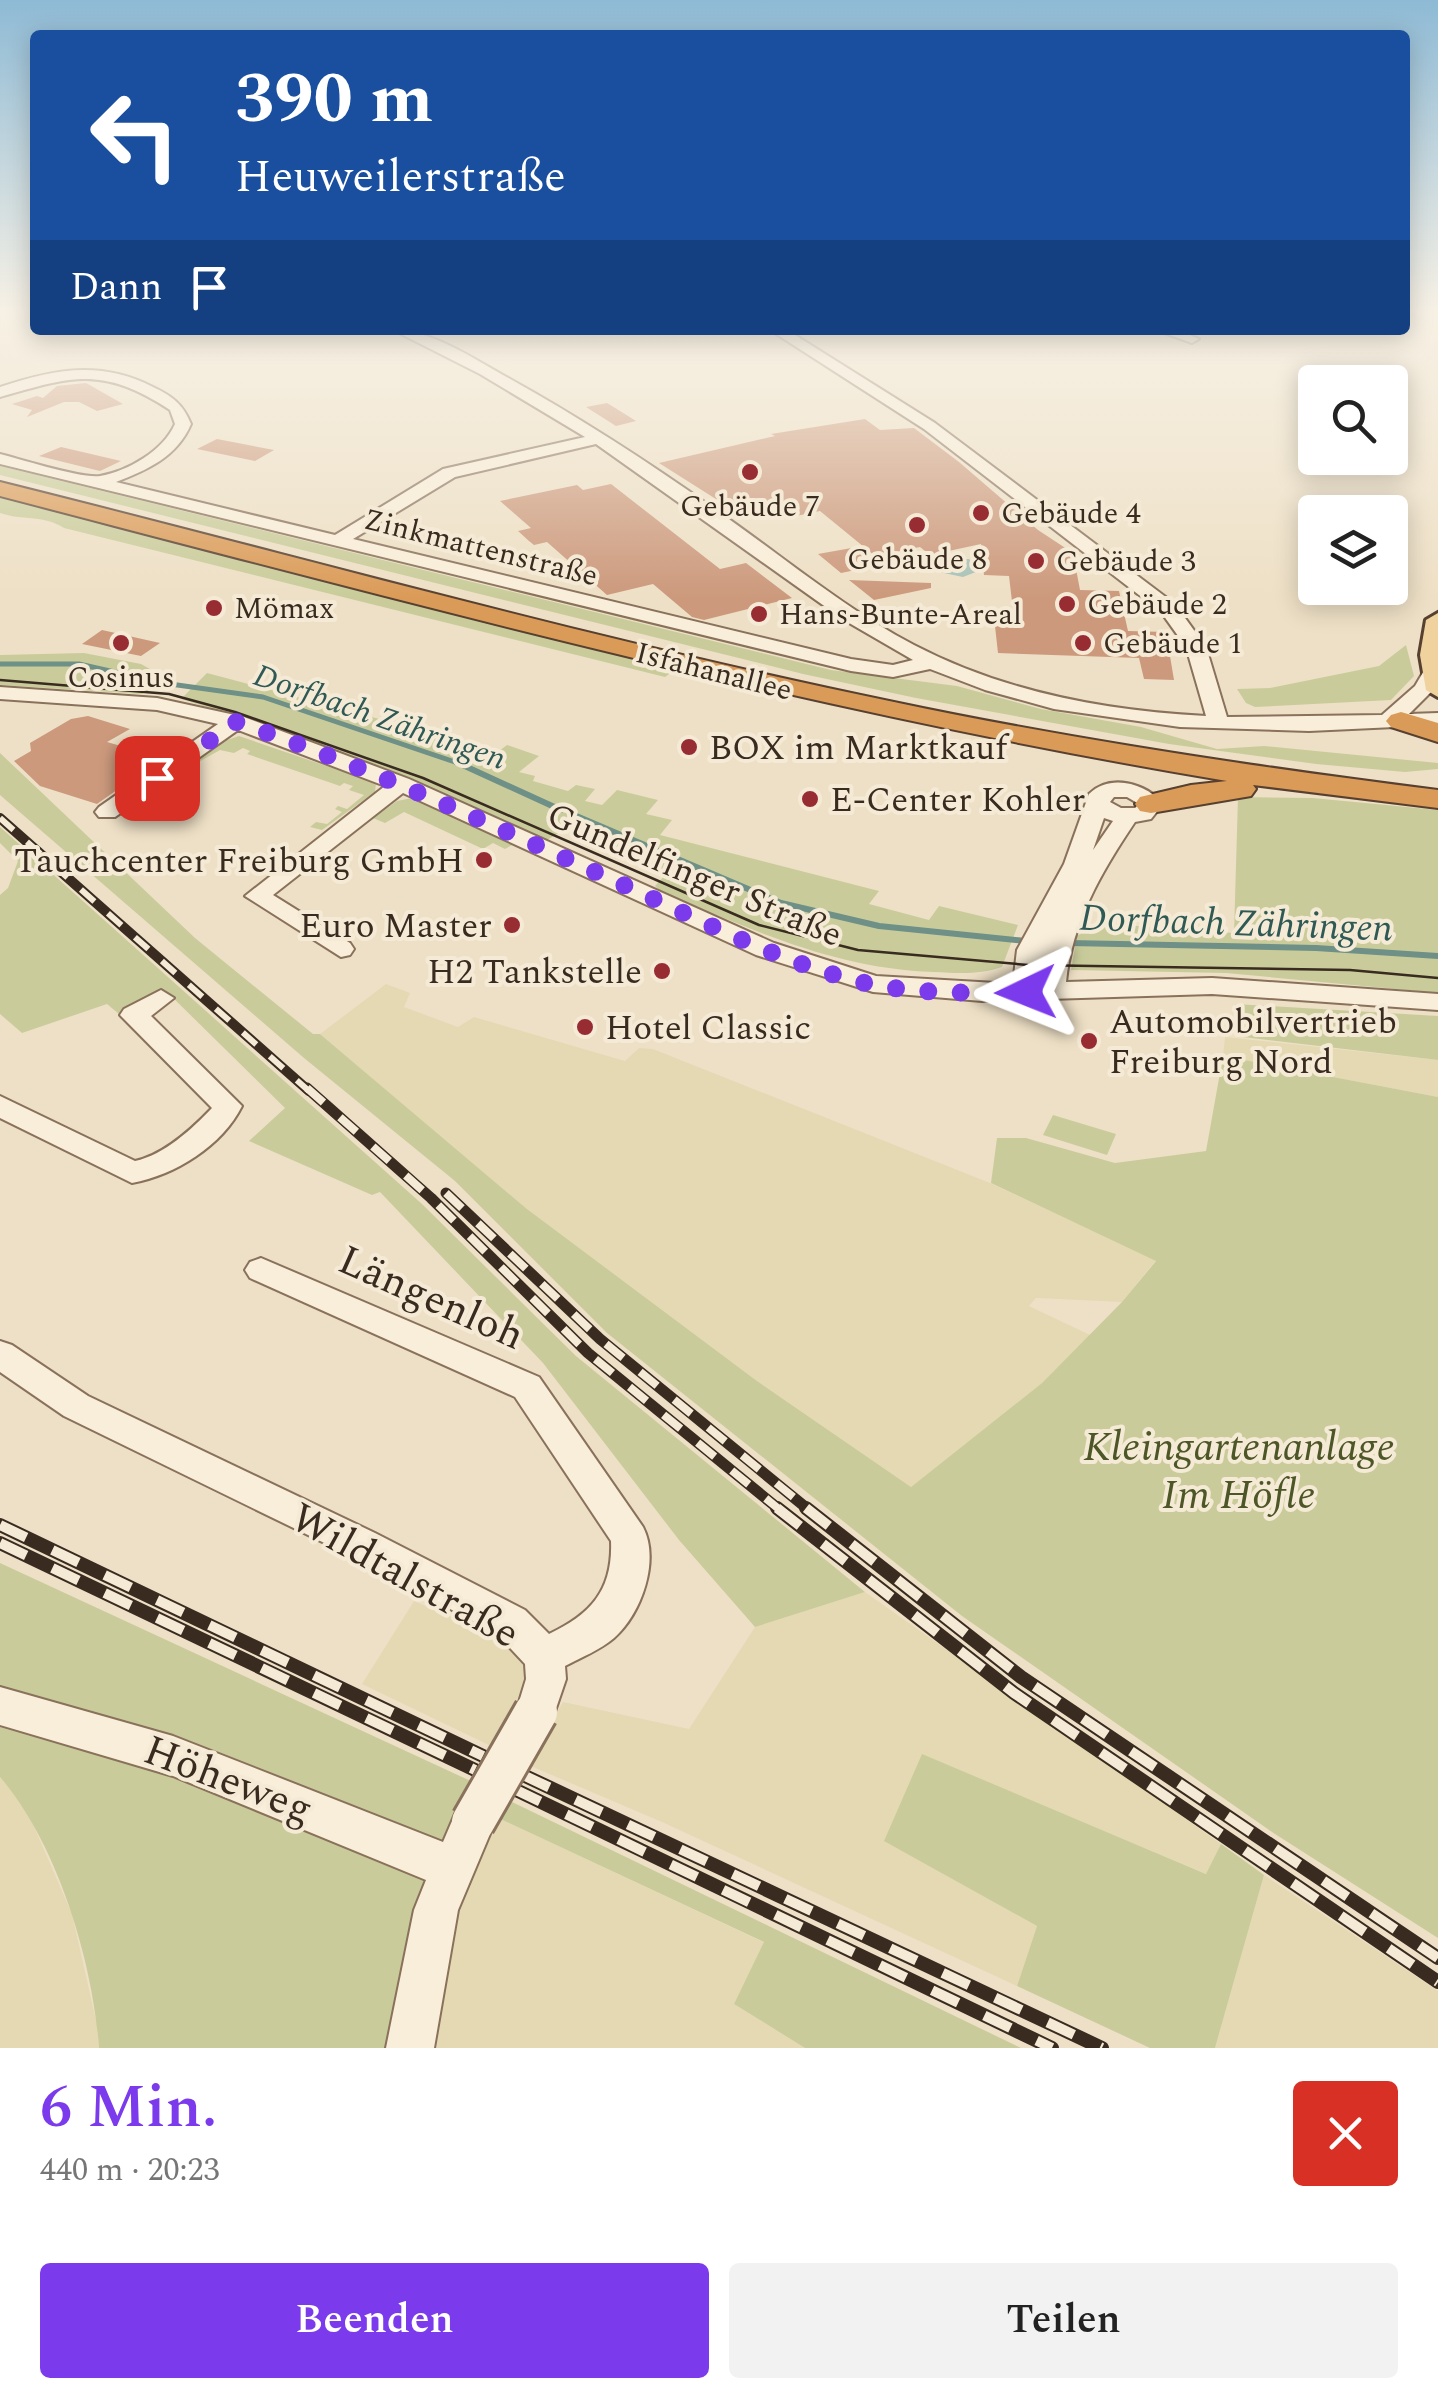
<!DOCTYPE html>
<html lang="de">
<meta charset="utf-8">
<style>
:root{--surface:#fff;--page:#f2f2f2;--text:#222;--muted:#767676;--accent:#7c3aed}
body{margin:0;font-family:Spectral,serif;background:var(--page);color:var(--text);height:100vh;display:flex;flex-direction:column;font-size:38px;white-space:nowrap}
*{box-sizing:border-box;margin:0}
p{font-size:32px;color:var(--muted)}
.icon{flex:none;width:55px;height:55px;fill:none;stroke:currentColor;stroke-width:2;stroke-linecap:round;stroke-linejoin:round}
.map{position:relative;height:2048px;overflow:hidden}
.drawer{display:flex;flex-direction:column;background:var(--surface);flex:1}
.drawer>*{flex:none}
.guide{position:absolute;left:30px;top:30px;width:1380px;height:305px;border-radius:10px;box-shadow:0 5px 25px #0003;background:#1a4fa0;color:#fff;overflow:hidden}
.buttons{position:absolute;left:1298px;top:365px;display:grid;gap:20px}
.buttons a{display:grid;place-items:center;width:110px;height:110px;border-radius:10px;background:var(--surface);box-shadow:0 5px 25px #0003;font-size:50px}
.pin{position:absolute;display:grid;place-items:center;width:85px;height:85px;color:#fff;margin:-42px;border-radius:20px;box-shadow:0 5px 15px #0006}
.me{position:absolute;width:110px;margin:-55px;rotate:268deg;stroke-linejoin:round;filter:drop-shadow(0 0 8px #0008)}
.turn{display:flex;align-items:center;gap:35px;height:210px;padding:0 40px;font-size:45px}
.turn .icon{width:130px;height:130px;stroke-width:2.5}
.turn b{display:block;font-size:70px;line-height:85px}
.then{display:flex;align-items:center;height:95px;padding:0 40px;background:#0003;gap:20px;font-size:38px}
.round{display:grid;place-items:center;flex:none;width:105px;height:105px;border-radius:10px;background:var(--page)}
.overview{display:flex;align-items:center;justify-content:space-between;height:170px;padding:0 40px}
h1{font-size:60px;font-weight:600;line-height:75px;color:var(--accent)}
.cta{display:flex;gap:20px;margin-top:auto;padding:20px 40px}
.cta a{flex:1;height:115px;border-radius:10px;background:var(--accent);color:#fff;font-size:40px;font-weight:600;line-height:115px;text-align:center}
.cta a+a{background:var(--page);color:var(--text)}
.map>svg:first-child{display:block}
.farmland{fill:#e4d9b3}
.green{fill:#c9cc9a}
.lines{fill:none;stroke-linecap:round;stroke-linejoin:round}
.stream-far1{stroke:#6e9086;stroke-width:5}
.stream{stroke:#6e9086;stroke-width:6}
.canal{fill:#a7c2b8;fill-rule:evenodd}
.building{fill:#cc997c}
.minor-casing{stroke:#89715c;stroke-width:4}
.major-casing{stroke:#574030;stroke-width:6}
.highway-casing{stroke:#574030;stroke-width:4}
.minor{fill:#f9eed9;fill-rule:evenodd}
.major{fill:#f0d29f;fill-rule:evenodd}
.highway{fill:#db9b58;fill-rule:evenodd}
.tram{stroke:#392b1f;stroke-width:2.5}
.rail-far2-casing{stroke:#392b1f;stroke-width:10}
.rail-far1-casing{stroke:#392b1f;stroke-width:11}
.rail-casing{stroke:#392b1f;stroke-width:14}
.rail-far2{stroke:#f5ead5;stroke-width:6;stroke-dasharray:18;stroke-linecap:butt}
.rail-far1{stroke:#f5ead5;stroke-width:8;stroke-dasharray:22;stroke-linecap:butt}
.rail{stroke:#f5ead5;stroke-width:10;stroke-dasharray:29;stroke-linecap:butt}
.minor-bridge-casing{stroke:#89715c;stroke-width:48;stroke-linecap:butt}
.minor-bridge{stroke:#f9eed9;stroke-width:42}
.route{stroke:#7c3aed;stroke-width:18;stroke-dasharray:0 32.4}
.poi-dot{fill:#982c33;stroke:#f5ead5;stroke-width:4}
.labels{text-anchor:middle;stroke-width:8;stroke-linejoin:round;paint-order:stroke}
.far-poi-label{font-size:30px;fill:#392b1f;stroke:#f5ead5;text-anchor:start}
.far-street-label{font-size:30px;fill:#392b1f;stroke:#f5ead5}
.far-water-label{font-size:32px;font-style:italic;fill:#2f5954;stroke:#f5ead5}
.poi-label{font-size:35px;fill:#392b1f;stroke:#f5ead5;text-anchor:start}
.street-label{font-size:35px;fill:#392b1f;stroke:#f5ead5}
.water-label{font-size:38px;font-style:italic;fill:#2f5954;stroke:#f5ead5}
.near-street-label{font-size:42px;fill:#392b1f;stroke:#f5ead5}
.near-park-label{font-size:42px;font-style:italic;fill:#4c5626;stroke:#f5ead5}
</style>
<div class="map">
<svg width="1438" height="2048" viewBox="0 0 1438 2048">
<rect width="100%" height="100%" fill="#eee0c6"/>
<g class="farmland">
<polygon points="386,984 410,993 404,1007 458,1027 474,1017 625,1061 639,1048 653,1049 990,1183 1156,1260 1122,1302 1036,1298 1029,1306 1090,1335 1042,1383 911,1487 757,1381 527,1209 320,1034"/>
<polygon points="1225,1037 1438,1060 1438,1097 1223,1056"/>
<polygon points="865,1592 1221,1844 1207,1874 922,1755 885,1841 1037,1926 1017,1986 662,1822 526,1764 563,1702 689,1729 755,1627"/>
<polygon points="414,1601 511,1642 526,1660 520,1705 495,1748 362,1684"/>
<polygon points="0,1777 25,1806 72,1914 97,2025 99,2048 0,2048"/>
<polygon points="496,1817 765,1943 734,2004 805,2048 432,2048 453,1911"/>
<polygon points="1264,1875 1438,1991 1438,2048 1215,2048"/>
</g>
<g class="green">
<polygon points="0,466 831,670 957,686 1041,709 1141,727 1217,749 1264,746 1438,763 1438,769 1405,772 1316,764 1169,744 916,698 803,674 0,475"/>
<path d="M0,493l679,174 -14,10 -601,-149c-22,-14 -41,-7 -64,-15z"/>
<polygon points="1406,645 1414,676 1391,700 1255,707 1246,703 1237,689 1270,688 1379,666"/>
<polygon points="84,653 141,664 166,678 142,694 0,685 0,655"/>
<path d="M207,673l292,78 8,-6 32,11 -20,16 16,4 -2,5 35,10 8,-6 19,4 -10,12 17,4 15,-15 41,10 -12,14 26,6 -12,15 219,56 -10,13 60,16 10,-14 79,19 -16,42c-23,8 -44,6 -68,5 -99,-3 -184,-43 -274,-81l-5,-5 13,-14 -93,-38 -13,-3 -15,9c-120,-54 -240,-103 -366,-141z"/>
<polygon points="239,736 376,783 375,792 322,830 310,827 316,822 327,824 342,812 335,809 338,806 347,809 364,795 349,790 353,786 344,783 340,786 247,754 250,751 243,748 234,753 220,750 174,776 224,741"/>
<polygon points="0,753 195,938 313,1034 320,1034 527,1209 757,1381 911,1487 1042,1383 1122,1302 1156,1261 991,1183 997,1138 1026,1138 1115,1163 1206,1151 1223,1056 1438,1097 1438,1938 1275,1834 962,1616 607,1333 455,1181 304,1058 0,795"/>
<polygon points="1238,797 1313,798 1438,810 1438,993 1226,973 1071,970 1077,936 1093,926 1110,924 1234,933"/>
<polygon points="412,798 512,845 505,849 493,843 483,849 404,812 385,823 373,818 397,801"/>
<polygon points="0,827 422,1204 576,1356 865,1592 755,1627 679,1540 543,1363 380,1192 372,1195 249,1141 285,1108 165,990 119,1014 107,1004 22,1033 0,1014 0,895 8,888 18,861 0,843"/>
<polygon points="1235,1004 1438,1016 1438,1060 1243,1037"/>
<polygon points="1053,1115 1116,1134 1107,1155 1043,1135"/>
<path d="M0,1563l475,220 -43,265h-333c-6,-87 -42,-205 -99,-271z"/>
<polygon points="922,1754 1206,1874 1221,1844 1264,1875 1215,2048 1150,2048 1017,1986 1037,1926 884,1841"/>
<polygon points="506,1799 1021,2048 805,2048 734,2004 764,1942 496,1817"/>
</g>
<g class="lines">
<polyline class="stream-far1" points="0,664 79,664 163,683 263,697 461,764"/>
<g class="stream">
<polyline points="456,762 561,810"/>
<polyline points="574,815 781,903 879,926 1026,941"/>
<polyline points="1069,943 1316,948 1438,956"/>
</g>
<polygon class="canal" points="944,559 969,559 981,570 963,577 939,572 937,563"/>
</g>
<g class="building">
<polygon points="86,383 123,404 97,411 79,402 64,402 27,417 32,410 12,404 37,396 43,398 57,386"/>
<polygon points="607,403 612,406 636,421 616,426 586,407"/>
<polygon points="865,419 880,430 914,428 959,462 1038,530 1073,553 1080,590 1119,591 1128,631 1166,632 1174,680 1144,679 1139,658 998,653 995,626 1015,627 1009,576 984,575 981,544 930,555 920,547 875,556 820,511 777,520 753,500 727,506 659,463 775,436 771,434"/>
<polygon points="217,439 274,450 255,461 197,449"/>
<polygon points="61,447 121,461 100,471 39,456"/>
<polygon points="611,484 720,569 746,563 792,598 704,620 692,617 653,584 607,595 547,542 534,545 529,541 518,531 531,528 500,501 577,485 583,490"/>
<polygon points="857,547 880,565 841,573 818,554"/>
<polygon points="849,580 931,583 931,588 874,600"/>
<polygon points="102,630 160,643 141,656 82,644"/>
<polygon points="88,716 130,729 107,742 162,758 97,804 40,786 14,761 31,751 30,743 71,719"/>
</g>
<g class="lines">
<g class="minor-casing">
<g id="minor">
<path d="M393,330c38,0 78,27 110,45 80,44 156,94 230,147 59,42 116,89 181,123 90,47 192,66 292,71l-20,-69 -25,-35 -237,-183 -154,-99h17l148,93 240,181 31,43 21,70 155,-2 33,-29 10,-17 13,-1 -4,21 -25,25 29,-1v12l-129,6 -129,-4 -126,-18 -69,-19 -55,-21 -37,8 -42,-6 -851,-207v-10c20,5 83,25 100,22 28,-5 63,-25 75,-52l-5,-14c-68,-44 -96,-34 -170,-13v-10c54,-18 101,-27 153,0 19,9 30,17 38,37 -14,33 -44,46 -75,58l219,53 108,-66 142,-32 -105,-63zM596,444l248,176 69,40 -20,5 -42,-6 -498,-120 102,-62z"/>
<polygon points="1156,330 1178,330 1199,339 1192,343"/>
<path d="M0,687l157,11 87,19 165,62 365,164 102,33 137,8 4,-34 47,-86 25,-70c21,-21 57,-11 74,10l-12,15 -16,3c-33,49 -63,100 -69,160l146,-4 226,16v16l-226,-16 -230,7 -109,-9 -117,-37 -353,-162 -130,102 77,48 4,6 -4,6 -9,2 -96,-61 140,-110 -147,-56 -123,87h-16l-4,-5 4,-5 119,-83 -61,-14 -157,-11zM1114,797h13l12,7 -4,4h-14l-11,-6zM1104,818l9,3 -20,29z"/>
<path d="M161,990l13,8 -23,18 91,90c-20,40 -67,69 -110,77l-132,-65v-22l135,65c29,-6 57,-32 77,-53l-92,-93 4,-6z"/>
<path d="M261,1258l278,119 104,150c17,33 -1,86 -29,111 -14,12 -32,19 -49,28l1,13 -16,47 -14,5 -14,-5 -6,-14 10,-33 -1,-15 -28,-30 -148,-79 -285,-139 -64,-44v-31l12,4 76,51 287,137 150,77 24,24c42,-20 64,-44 62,-93l-96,-144 -265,-119 -5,-8 5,-8z"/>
<polygon points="0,1687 173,1736 443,1842 458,1807 473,1801 488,1807 495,1822 458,1910 434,2048 386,2048 414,1910 426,1880 173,1776 0,1725"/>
</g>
</g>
<g class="major-casing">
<polygon id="major" points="1438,613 1438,697 1426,690 1420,655 1426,620"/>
</g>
<g class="highway-casing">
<g id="highway">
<path d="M0,482c298,74 593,158 894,220 180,38 361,65 544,88v18l-185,-23 3,4 -5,7 -100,17 -11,-2 -5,-7 5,-7 51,-12 36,-4c-415,-69 -820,-179 -1227,-285z"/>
<polygon points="1401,712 1438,723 1438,742 1391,727 1386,721 1391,715"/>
</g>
</g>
<use href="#minor" class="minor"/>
<use href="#major" class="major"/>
<use href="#highway" class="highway"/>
<polyline class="tram" points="0,680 169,694 235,712 423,778 759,925 858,950 1028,965 1350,970 1438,978"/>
<g class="rail-far2-casing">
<polyline id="rail-far2" points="0,818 309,1091"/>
</g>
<g class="rail-far1-casing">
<g id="rail-far1">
<polyline points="307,1088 431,1198 588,1353 780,1510"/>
<polyline points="446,1193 600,1339 809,1510"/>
</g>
</g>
<g class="rail-casing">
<g id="rail">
<polyline points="777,1508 1014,1693 1438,1982"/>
<polyline points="806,1508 1021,1677 1438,1958"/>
<polyline points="0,1525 483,1756"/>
<polyline points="0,1543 475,1770"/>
<polyline points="523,1775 1102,2048"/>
<polyline points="514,1789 1052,2048"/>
</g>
</g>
<use href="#rail-far2" class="rail-far2"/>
<use href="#rail-far1" class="rail-far1"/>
<use href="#rail" class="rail"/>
<g class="minor-bridge-casing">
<polyline id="minor-bridge" points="473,1822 536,1712"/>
</g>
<use href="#minor-bridge" class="minor-bridge"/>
</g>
<linearGradient id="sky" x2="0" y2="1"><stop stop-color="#8ebad5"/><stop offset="0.52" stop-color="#f7f1e5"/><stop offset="1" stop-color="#f7f1e5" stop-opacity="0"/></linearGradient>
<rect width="1438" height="598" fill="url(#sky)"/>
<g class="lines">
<path class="route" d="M157,778l79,-56c135,46 263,106 392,165 79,36 161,80 246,98 50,9 102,8 152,7"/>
</g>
<g class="poi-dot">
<circle cx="750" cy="472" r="10"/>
<circle cx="981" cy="513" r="10"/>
<circle cx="917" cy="525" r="10"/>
<circle cx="1036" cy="561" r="10"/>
<circle cx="1067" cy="604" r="10"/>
<circle cx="214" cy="608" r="10"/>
<circle cx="759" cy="614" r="10"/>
<circle cx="121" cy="643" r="10"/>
<circle cx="1083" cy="643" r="10"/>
<circle cx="689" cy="747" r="10"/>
<circle cx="810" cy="799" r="10"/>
<circle cx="484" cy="860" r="10"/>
<circle cx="512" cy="925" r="10"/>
<circle cx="662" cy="971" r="10"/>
<circle cx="585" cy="1027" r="10"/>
<circle cx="1089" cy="1041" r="10"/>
</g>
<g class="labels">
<g class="far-poi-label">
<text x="750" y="516" text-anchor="middle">Gebäude 7</text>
<text x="1001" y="523">Gebäude 4</text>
<text x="917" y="569" text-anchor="middle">Gebäude 8</text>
<text x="1056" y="571">Gebäude 3</text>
<text x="1087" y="614">Gebäude 2</text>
<text x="234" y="618">Mömax</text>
<text x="779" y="624">Hans-Bunte-Areal</text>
<text x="1103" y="653">Gebäude 1</text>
<text x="121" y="687" text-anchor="middle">Cosinus</text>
</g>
<g class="far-street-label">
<text transform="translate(481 547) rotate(14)" y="10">Zinkmattenstraße</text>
<text transform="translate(714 671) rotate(14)" y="10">Isfahanallee</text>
</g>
<g class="far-water-label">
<text transform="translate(380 716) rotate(19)" y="11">Dorfbach Zähringen</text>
</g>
<g class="poi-label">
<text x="709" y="759">BOX im Marktkauf</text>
<text x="830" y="811">E-Center Kohler</text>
<text x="464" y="872" text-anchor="end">Tauchcenter Freiburg GmbH</text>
<text x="492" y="937" text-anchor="end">Euro Master</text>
<text x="642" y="983" text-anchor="end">H2 Tankstelle</text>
<text x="1109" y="1033">Automobilvertrieb<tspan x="1109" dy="40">Freiburg Nord</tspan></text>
<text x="605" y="1039">Hotel Classic</text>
</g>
<g class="street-label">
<text transform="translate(695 874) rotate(23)" y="12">Gundelfinger Straße</text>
</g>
<g class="water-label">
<text transform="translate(1236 922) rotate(2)" y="13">Dorfbach Zähringen</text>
</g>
<g class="near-street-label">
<text transform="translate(432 1296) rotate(24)" y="15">Längenloh</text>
<text transform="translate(406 1574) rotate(29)" y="15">Wildtalstraße</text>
<text transform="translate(229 1778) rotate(21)" y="15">Höheweg</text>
</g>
<g class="near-park-label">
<text x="1239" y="1460">Kleingartenanlage<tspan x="1239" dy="48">Im Höfle</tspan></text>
</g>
</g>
</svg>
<div class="buttons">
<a><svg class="icon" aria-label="search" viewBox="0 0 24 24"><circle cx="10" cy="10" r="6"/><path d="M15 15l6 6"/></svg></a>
<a><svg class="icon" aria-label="layers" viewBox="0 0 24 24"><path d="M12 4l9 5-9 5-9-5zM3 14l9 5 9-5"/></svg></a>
</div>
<div class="pin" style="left:157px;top:778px;background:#d93025"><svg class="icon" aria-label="arrive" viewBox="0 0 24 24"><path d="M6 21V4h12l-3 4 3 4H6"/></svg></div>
<svg class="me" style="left:1026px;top:992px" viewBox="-20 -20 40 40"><path d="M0-17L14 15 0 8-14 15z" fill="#7c3aed" stroke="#fff" stroke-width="4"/></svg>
<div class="guide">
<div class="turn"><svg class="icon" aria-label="left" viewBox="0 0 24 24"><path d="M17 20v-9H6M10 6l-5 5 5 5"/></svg><div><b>390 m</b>Heuweilerstraße</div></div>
<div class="then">Dann<svg class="icon" aria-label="arrive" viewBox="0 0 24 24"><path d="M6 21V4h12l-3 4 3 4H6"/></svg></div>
</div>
</div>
<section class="drawer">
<div class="overview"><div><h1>6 Min.</h1><p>440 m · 20:23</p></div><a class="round" style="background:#d93025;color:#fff"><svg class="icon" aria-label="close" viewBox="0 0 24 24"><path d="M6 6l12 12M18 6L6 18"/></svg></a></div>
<div class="cta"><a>Beenden</a><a>Teilen</a></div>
</section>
